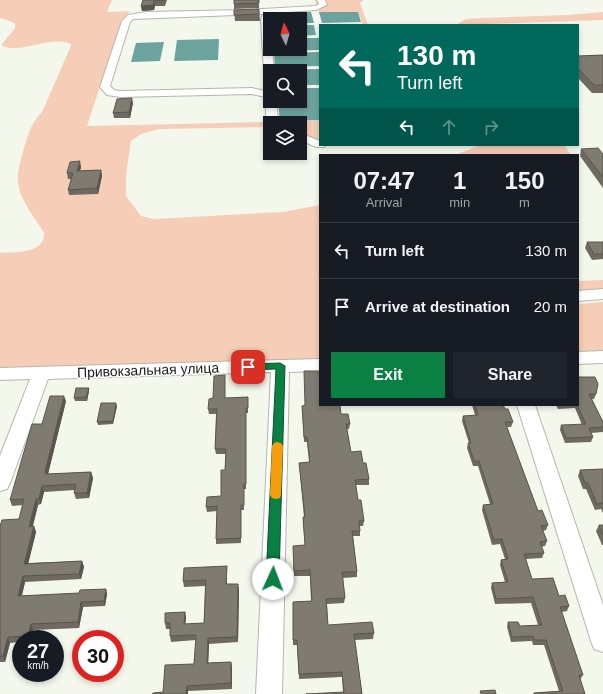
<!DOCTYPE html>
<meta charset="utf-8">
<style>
:root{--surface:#171b24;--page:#20242c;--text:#f1f3f6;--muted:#9ea1a6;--line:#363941;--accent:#0b8043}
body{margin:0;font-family:Helvetica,sans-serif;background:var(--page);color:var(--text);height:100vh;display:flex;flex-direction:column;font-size:15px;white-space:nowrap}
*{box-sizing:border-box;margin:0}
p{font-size:13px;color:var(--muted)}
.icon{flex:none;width:22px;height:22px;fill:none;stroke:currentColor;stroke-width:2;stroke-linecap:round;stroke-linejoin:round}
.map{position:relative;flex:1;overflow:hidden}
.details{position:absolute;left:319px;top:154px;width:260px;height:252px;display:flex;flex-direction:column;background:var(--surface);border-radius:0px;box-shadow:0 2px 6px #0003}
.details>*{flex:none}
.banner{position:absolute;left:319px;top:24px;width:260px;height:122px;border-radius:0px;box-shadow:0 2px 6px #0003;background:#00695c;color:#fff;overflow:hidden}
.needle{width:26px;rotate:355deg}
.buttons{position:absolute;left:263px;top:12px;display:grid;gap:8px}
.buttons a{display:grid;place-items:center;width:44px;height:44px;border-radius:0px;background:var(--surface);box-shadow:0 2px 6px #0003;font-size:20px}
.speed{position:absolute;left:12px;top:630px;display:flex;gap:8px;font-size:20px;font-weight:700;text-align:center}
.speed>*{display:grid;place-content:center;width:52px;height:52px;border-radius:50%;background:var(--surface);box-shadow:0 2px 6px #0003;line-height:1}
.speed small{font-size:10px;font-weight:400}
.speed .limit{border:6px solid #d22;background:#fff;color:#111}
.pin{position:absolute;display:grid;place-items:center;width:34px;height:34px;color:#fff;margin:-17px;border-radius:8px;box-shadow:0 2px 6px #0006}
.me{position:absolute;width:44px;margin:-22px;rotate:2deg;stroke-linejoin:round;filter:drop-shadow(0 0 3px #0008)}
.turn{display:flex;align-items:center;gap:14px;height:84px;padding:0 12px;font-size:18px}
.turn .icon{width:52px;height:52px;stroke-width:2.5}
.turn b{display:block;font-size:28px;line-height:34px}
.lanes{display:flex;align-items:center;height:38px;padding:0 12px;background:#0003;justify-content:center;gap:20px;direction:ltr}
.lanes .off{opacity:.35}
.eta{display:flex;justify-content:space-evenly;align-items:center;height:68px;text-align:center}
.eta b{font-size:24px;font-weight:700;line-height:28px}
.cta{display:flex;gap:8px;margin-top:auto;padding:8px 12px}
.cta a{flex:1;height:46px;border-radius:0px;background:var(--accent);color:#fff;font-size:16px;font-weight:700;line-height:46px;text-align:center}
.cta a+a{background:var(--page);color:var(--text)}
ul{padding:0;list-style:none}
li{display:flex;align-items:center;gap:12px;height:56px;padding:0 12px;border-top:1px solid var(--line)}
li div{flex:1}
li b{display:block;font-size:15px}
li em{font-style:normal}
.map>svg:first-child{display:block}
.green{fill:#f6cdb6}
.water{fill:#6da39e}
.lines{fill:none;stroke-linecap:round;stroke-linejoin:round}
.minor-casing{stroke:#b4b7ac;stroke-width:2}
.minor{fill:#fff;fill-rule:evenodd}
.wall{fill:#6e6a61}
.shaded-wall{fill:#5a564f}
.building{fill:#807b71;stroke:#5a564f}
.route{fill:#0b8043;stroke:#07532c}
.slow{fill:#f59e0b}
.labels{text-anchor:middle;stroke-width:3;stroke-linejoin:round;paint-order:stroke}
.street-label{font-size:14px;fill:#1a1b17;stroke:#fff}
</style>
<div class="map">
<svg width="603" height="694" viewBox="0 0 603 694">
<rect width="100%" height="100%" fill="#f4f8ec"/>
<g class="green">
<path d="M0,0h112l-5,12 23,-1 -8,9 -35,106 182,-4 1,5 -111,2 -18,5 -10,7 -5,34v21l15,20 13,3 129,-7 37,-7v156l-320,9v-117c15,-1 45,1 44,-20 -9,-16 -25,-33 -26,-52 -1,-12 4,-25 7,-36 4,-14 7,-23 17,-33l29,-66v-2c-22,-9 -47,10 -69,2v-2l13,-16v-5l-15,-5z"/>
<polygon points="315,0 364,0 360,3 368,25 363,25 358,12 319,12"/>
<polygon points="603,12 603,20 456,25 466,19 479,18 568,15"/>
<polygon points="320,120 320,143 300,135 300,123 277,123 276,122"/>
<polygon points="480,145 564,145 571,155 456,155"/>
<polygon points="603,280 603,291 578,293 578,281"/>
<polygon points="603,302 603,351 578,352 578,304"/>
</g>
<g class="water">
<polygon points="311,12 314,23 300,23 300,19 271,19 271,13"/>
<polygon points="319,12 358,12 361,22 322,23"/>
<polygon points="300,25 314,25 316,35 300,36"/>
<polygon points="300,38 320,38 320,50 274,51 274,49 300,49"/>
<polygon points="219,39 218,60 174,61 177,40"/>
<polygon points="164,42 160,61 131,62 136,43"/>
<polygon points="320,52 320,66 275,67 274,53"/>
<polygon points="320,69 320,85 300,85 300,71 276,70"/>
<polygon points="300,88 320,88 320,120 280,121 278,101 300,101"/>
</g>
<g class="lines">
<g class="minor-casing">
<g id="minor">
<path d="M317,0h8l2,5 -11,5 -41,3 -4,2 -2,4 1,30h2l2,22h-4v30h6l2,19 2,3h-10v2l-4,-5v-19l4,-3 -18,-4 -132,3 -13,-2 -7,-8 22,-66 6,-6 18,-3 97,-2 72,-4 4,-2zM263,14l-2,5 4,72 -13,-3 -132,3 -6,-1 -4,-4 20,-64 3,-3z"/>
<polygon points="300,133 320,141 320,145 326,145 324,147 316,147 300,140"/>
<polygon points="603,289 603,299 578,301 578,291"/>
<polygon points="603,351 603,363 578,364 578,352"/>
<polygon points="320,359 320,371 289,372 282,694 256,694 271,372 48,379 10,483 7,489 0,491 0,456 30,379 0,380 0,368"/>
<polygon points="517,405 535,405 603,605 603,652 594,649 591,641"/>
</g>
</g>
<use href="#minor" class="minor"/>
</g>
<g class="wall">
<polygon points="143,0 167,0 165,6 155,6 154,10 142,11 141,6"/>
<polygon points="234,0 259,0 259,8 234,9"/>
<polygon points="259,9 260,21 235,21 234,10"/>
<polygon points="603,55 603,93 592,93 578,78 578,56"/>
<polygon points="133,103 130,118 114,118 113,113"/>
<polygon points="581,149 603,154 603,188 580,156"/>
<polygon points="81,167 80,171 101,170 102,176 98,194 69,195 68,190 72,179 68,179 67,173"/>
<polygon points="587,242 603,242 603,259 592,260 585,248"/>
<polygon points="225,375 225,398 248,397 248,413 246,413 246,489 244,489 244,510 241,510 241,543 216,544 216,539 217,511 207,512 206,507 221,496 225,470 226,454 216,454 215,449 216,414 209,414 208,409"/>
<polygon points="578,377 596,394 594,399 592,399 603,422 603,432 591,433 593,437 591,442 565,443 560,430 561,425 582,425 575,408 558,409 556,405 578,405"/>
<polygon points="89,391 87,401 75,401 74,398"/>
<polygon points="66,401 48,474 91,472 93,478 89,498 76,499 74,493 75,490 44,492 41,504 38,505 33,526 34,526 36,532 28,563 82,561 84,567 81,579 25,582 22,596 79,593 106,589 107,594 105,606 83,607 79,628 33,630 31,639 21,639 21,642 10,643 5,662 0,662 0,526 19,519 23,505 12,506 10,500 42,424"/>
<polygon points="472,405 503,405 505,409 513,422 511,427 507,427 538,511 548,525 546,530 543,531 547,541 545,546 541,547 544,553 542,558 526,559 532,579 559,596 569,606 567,611 562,612 583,675 580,680 585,694 533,694 534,693 559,691 544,645 533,645 532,641 511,642 507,627 508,622 520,626 538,625 531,603 495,604 491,588 492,583 505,582 500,565 501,560 505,559 500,544 492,545 482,510 483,505 490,504 478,466 473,466 467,448 468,443 469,443 462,421 463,416 475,415"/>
<polygon points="117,406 113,424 98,425 97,422"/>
<polygon points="302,406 341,414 350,424 349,429 347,429 351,452 363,463 369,479 369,485 356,485 358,500 364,521 363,526 359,526 360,531 360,536 353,536 357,572 357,577 343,578 345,598 344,603 327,604 328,625 374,633 373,639 355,640 362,694 343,692 342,677 299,679 297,645 293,645 293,602 311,601 310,576 294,576 293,546 305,546 303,522 303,517 304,517 299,463 309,462 307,442 304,442"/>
<polygon points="603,469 603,513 601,509 595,510 586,489 583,489 578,476 580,470"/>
<polygon points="599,525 603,525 603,545 602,545 596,531"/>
<polygon points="227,566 227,584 239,590 238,642 209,644 208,663 231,662 232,668 232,689 188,691 188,694 152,694 163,692 194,664 196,640 171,642 170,636 170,629 166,629 165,623 185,612 186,618 185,624 204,623 205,586 184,587 183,581"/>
</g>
<g class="shaded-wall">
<polygon points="154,1 155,6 154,10 142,11 141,6"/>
<polygon points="132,98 133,103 130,118 129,112"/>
<polygon points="80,161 81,167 78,177 77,171"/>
<polygon points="101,170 102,176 98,194 97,188"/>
<polygon points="89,388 89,391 87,401 86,397"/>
<polygon points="64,396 66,401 47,478 45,472"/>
<polygon points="116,403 117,406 113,424 113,421"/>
<polygon points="91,472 93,478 89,498 87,493"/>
<polygon points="42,486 44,492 41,504 39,499"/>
<polygon points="36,499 38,505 31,532 29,527"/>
<polygon points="34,526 36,532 27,569 24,564"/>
<polygon points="82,561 84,567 81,579 79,574"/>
<polygon points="227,566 227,590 226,584"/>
<polygon points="23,576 25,582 20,602 18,596"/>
<polygon points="238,584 239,590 238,642 237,637"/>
<polygon points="106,589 107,594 105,606 104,601"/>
<polygon points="81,602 83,607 79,628 78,622"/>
<polygon points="185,612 186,618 185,629 184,624"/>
<polygon points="31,624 33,630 31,639 29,639 28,636"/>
<polygon points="8,637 10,643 5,662 3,656"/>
<polygon points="208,638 209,644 208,669 207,663"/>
<polygon points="231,662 232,668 232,689 231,683"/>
<polygon points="187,686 188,691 188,694 186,694"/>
</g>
<g class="building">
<polygon points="143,0 165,0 154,1 153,5 141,6"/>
<polygon points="234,0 259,0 259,3 234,4"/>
<polygon points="259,9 259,14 234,15 234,10"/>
<polygon points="603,55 603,85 594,85 578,68 578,56"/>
<polygon points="132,98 129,112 113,113 117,99"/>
<polygon points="598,148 603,154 603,177 581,149"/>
<polygon points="80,161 77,171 101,170 97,188 68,190 73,173 67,173 70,162"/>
<polygon points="587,242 603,242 603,254 594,254"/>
<polygon points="304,371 320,371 320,405 340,405 341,414 348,414 350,424 346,424 351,452 361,451 363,463 366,463 369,479 355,480 358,500 361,500 364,521 359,521 360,531 352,531 357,572 342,572 345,598 326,599 328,625 372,622 374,633 354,634 362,694 306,694 344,692 342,672 299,674 297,640 293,640 293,602 312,601 310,570 294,571 293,546 305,545 303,517 305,517 299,463 310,462 307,437 304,437 302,406 305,405"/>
<polygon points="225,375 225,398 248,397 248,408 246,408 246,484 244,484 244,505 241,505 241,538 216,539 217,506 206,507 207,497 221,496 221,470 225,470 226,449 215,449 217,409 208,409 209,399 213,398 214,376"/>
<polygon points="578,377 595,377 598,384 596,394 589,394 603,422 603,427 589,428 593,437 566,438 561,425 586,424 577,405 578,405"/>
<polygon points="76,388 89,388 86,397 74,398"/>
<polygon points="50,396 64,396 45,472 46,474 91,472 87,493 74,493 76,484 42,486 39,499 36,499 29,527 34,526 24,564 82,561 79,574 23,576 18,596 79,593 80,590 106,589 104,601 81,602 78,622 31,624 28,636 8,637 3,656 0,656 0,526 2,520 19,519 24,499 10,500 32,424 42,424"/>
<polygon points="101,403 116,403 113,421 97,422"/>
<polygon points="475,405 503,405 505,409 508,409 513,422 505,422 538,511 542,510 548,525 541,526 547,541 540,542 544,553 524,554 532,579 553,578 559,596 565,595 569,606 560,607 583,675 579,675 585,694 534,694 534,693 563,691 546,640 535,640 533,636 512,637 508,622 518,622 520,626 542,625 533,597 496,599 492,583 508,582 501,560 508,559 502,539 494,540 483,505 493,504 479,461 474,461 468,443 471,443 463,416 478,415"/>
<polygon points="603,469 603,503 597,504 588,483 585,483 580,470"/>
<polygon points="599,525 603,525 603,535"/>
<polygon points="227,566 226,584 238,584 237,637 208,638 207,663 231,662 231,683 187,686 186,694 152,694 153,693 163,692 165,665 194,664 196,635 170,636 170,623 165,623 165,613 185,612 184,624 204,623 206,580 183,581 184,568"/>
<polygon points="495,690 496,694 481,694 480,691"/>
</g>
<polygon class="route" points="280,363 285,366 279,579 277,583 273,585 268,583 266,579 276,369 248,370 244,367 248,364"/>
<polygon class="slow" points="277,442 281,443 283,446 281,495 280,498 276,499 272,498 270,495 272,446 274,443"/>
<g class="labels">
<g class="street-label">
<text transform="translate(148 370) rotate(-2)" y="5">Привокзальная улица</text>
</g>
</g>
</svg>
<div class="buttons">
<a><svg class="needle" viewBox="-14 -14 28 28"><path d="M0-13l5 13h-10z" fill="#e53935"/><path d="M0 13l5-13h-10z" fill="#9ea1a6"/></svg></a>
<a><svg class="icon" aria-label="search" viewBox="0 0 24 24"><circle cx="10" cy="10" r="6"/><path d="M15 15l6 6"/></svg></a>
<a><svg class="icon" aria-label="layers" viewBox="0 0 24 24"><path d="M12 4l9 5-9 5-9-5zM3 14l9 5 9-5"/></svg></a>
</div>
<div class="speed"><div>27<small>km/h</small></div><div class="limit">30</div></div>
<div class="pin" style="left:248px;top:367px;background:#d93025"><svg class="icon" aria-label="arrive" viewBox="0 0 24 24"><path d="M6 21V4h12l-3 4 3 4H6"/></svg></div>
<svg class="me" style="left:273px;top:579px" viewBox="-20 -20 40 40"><circle r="19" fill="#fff"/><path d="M0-13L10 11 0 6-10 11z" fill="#0b8043"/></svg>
<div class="banner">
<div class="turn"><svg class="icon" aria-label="left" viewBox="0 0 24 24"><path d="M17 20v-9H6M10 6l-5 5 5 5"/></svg><div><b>130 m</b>Turn left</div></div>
<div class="lanes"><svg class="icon" aria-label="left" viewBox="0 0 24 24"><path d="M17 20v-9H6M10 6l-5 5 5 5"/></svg><svg class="icon off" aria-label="ahead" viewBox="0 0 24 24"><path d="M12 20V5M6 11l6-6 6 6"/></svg><svg class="icon off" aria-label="right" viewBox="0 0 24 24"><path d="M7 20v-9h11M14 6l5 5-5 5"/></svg></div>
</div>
<section class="details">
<div class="eta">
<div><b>07:47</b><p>Arrival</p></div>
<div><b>1</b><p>min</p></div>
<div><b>150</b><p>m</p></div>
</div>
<ul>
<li><svg class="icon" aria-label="left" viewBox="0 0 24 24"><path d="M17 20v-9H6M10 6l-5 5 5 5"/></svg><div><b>Turn left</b></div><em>130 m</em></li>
<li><svg class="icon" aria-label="arrive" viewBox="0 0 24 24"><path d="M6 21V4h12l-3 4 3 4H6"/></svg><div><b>Arrive at destination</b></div><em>20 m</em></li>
</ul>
<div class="cta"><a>Exit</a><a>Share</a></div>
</section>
</div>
